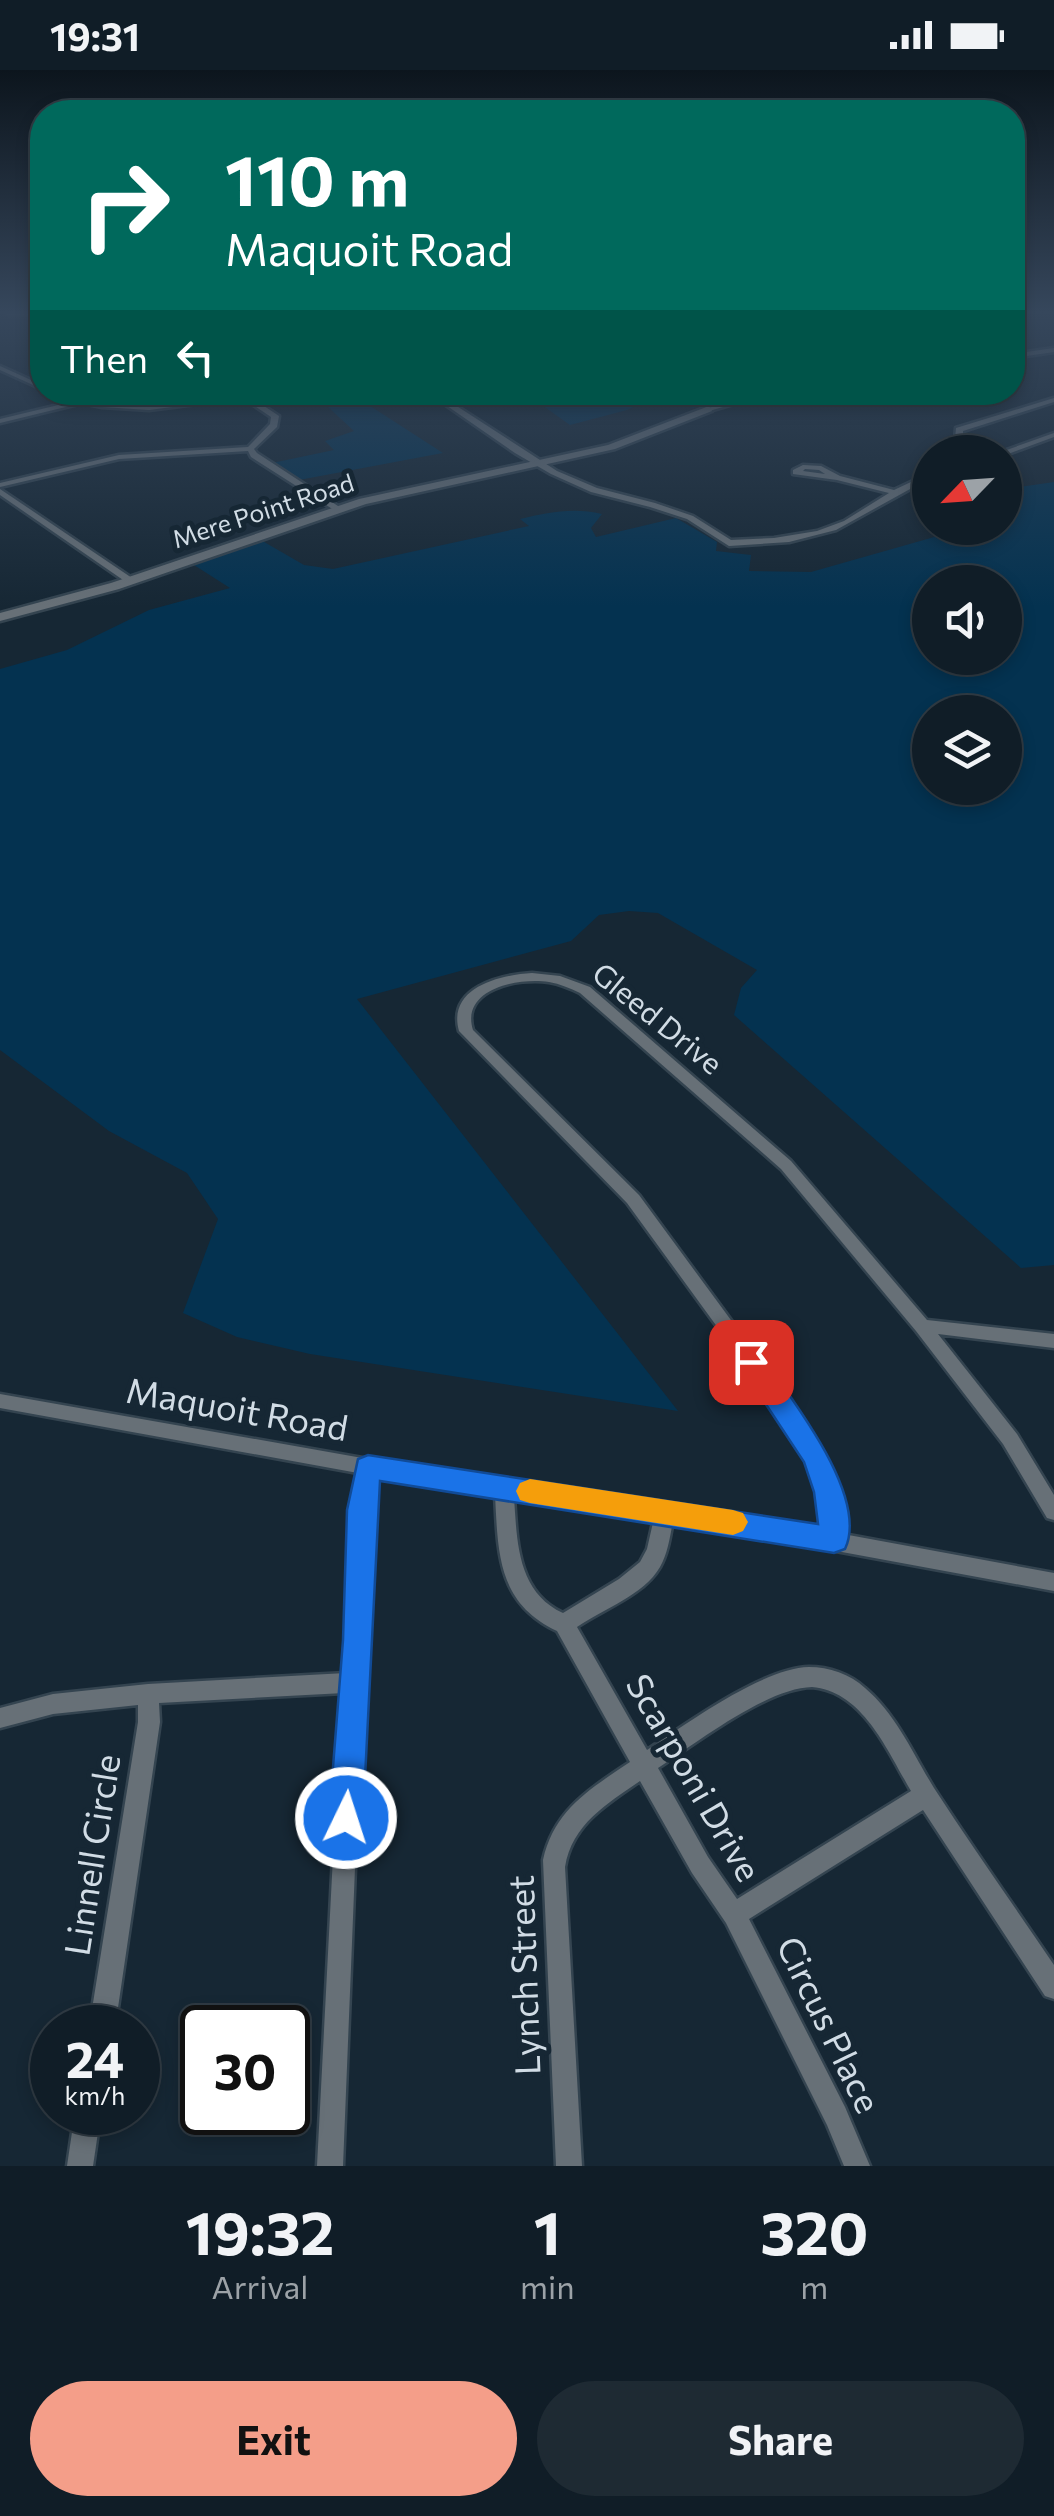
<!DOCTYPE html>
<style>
:root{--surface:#101d27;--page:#1e2a33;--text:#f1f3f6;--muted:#9ca2a7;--line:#303b44;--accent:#f49e89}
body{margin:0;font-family:Commissioner,sans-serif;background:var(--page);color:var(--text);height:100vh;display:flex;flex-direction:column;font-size:38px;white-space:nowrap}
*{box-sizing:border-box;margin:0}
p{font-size:32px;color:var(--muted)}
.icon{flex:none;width:55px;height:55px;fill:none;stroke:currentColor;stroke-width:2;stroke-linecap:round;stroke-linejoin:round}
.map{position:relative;height:2096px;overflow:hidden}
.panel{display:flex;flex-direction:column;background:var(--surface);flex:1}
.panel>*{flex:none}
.hud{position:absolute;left:30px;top:30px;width:995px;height:305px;border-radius:40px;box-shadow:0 5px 15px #0003,0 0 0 2px var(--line);background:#00695c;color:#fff;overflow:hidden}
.needle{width:65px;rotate:245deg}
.fabs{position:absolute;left:912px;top:365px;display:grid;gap:20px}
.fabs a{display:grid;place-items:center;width:110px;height:110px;border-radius:50%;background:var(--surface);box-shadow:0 5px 15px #0003,0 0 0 2px var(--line);font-size:50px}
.speed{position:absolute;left:30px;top:1935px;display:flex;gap:20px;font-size:50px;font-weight:700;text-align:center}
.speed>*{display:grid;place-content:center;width:130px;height:130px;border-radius:50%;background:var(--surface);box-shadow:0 5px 15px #0003,0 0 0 2px var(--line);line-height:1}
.speed small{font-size:25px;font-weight:400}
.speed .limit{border:5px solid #111;border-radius:15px;background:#fff;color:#111}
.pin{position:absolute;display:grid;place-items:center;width:85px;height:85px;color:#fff;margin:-42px;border-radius:20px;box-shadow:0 5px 15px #0006}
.me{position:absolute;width:110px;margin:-55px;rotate:4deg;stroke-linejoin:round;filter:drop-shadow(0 0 8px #0008)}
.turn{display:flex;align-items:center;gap:35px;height:210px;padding:0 30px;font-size:45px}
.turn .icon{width:130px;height:130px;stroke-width:2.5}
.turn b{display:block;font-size:70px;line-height:85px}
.then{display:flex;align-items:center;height:95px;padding:0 30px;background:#0003;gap:20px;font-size:38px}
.eta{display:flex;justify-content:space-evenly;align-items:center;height:170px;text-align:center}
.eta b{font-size:60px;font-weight:700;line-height:70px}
.button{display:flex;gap:20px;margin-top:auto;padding:20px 30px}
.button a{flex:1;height:115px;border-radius:60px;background:var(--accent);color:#111;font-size:40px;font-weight:700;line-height:115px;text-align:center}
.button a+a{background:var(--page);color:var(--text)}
.status{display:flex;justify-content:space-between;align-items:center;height:70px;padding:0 50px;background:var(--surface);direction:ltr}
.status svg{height:28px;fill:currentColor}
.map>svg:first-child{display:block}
.green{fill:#043250;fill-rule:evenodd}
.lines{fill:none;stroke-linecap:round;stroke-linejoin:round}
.minor-casing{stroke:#344450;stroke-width:5}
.tertiary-casing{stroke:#344450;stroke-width:5}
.minor{fill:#677077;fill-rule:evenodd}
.tertiary{fill:#677077;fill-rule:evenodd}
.route{fill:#1a73e8;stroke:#114b97;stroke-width:2.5}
.slow{fill:#f59e0b}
.labels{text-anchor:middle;stroke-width:10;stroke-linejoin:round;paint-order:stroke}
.far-street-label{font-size:25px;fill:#d1dce5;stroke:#162734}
.street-label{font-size:30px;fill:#d1dce5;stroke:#162734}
.near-street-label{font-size:35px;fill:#d1dce5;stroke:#162734}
</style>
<div class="status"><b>19:31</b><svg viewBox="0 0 49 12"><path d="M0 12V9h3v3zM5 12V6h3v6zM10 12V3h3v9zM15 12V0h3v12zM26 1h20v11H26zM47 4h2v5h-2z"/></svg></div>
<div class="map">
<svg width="1054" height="2096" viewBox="0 0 1054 2096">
<rect width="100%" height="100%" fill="#162734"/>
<g class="green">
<polygon points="313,323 350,323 443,383 299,410 272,393 334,380 325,371 354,361"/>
<polygon points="678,323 705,324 694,338 652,328 627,340 570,355 525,323"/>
<path d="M1054,412v783l-33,3 -287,-253 7,-27 16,-18 -99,-57 -29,-2 -30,4 -28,26 -214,58 321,412 -368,-57 -73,-17 -54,-24 35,-94 -31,-46 -78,-42 -109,-81v-381l67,-19 82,-40 81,-22 -36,-23 65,-26 45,26 29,4 196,-43 -9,-7c28,-7 54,-12 82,-5l-11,14 5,9 80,-19 41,24 -1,9 35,4 -2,16 62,1 155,-44h39v-39zM930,512h75v76h-75zM930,642h75v76h-75z"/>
</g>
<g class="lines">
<g class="minor-casing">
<g id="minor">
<polygon points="5,243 42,243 42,244 8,245"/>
<polygon points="1054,278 1054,282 1012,288 1012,284"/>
<polygon points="0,296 42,315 42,319 0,300"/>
<polygon points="52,322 63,322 102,333 149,335 196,331 243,322 279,346 277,357 254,379 257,383 341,438 334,440 251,387 248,381 119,389 0,417 0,413 119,385 248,377 270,354 271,347 243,328 149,340 102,337 82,333 0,353 0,349 75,331"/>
<path d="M427,322h8l122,79 40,17 58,15 38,13 38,24 43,-2 43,-7 27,-10 45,-28 -52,-13 -44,-6v-4l10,-5 18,1 19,10 54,14 36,-17v5l-94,52 -47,12 -60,4 -42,-27 -37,-12 -59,-15 -40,-18 -36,-21zM805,399l14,1 6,4 -22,-3z"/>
<polygon points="762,322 775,322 709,341 705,339"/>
<polygon points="1054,328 1054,332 963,361 963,369 987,382 979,382 955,370 956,358"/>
<polygon points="1054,363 1054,367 1008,384 1001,382"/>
<polygon points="0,419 132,508 132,512 126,512 0,425"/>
<path d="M532,903l28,3 30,11 201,174 136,159 127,14v14l-116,-14 79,100 37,61v25l-7,-2 -44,-74 -87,-113 -135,-162 -201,-176c-10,-5 -20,-9 -31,-11 -30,-5 -89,7 -76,48l166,165 158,215 37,66 9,58 211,39v18l-381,-70c-3,15 -5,32 -13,46 -16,28 -57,42 -83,60l70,123c39,-26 116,-82 162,-83 20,0 41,7 56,21 31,26 48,66 69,100 39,60 80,118 120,177v34l-9,-3 -122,-186 -174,109 96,188 25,59h-26l-17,-41 -101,-202 -34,-50 -52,-92c-33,23 -68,43 -75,86l17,299h-26l-13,-306c11,-50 47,-71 87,-98l-73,-131c-60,-28 -59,-79 -62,-137l-119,-18 -4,34 -3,130 -12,178 -14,348h-26l18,-348 9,-125 -185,10 1,19 -45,306h-26l49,-306v-17l-85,9 -53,14v-20l53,-14 95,-10 198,-11 6,-163 6,-37 -358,-65v-14l368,65 355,53 100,18 -8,-53 -30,-57 -158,-217 -168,-172c-12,-43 40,-56 73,-58zM514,1427l140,21 -7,31 -7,13 -21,17 -56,34c-46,-21 -46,-72 -49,-116zM812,1617c51,4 76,65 99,104l-174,108 -29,-42 -50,-89c38,-25 109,-80 154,-81z"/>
<polygon points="75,2042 101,2042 93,2096 67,2096"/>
</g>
</g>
<g class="tertiary-casing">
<polygon id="tertiary" points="709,336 712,341 615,379 366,434 119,519 0,551 0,543 111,513 359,429 608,375"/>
</g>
<use href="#minor" class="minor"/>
<use href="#tertiary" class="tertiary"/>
</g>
<linearGradient id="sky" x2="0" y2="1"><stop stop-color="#0c151d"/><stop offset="0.45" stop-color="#36475c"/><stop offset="1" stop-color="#36475c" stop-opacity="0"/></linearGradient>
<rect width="1054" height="537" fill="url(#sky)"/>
<path class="route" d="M751,1282l10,3c29,42 109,141 84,194l-11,4 -454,-72 -17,337 -5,12 -12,5 -12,-5 -5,-12 14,-178 4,-130 11,-51 10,-4 450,69 -4,-32 -10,-30 -66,-100 3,-7z"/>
<polygon class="slow" points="530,1409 733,1440 743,1443 748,1452 743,1461 733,1465 530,1433 520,1430 516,1421 520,1413"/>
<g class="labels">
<g class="far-street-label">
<text transform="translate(263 441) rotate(-18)" y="9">Mere Point Road</text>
</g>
<g class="street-label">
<text transform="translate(657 949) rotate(39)" y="10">Gleed Drive</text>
</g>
<g class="near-street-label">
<text transform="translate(237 1340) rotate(10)" y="12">Maquoit Road</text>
<text transform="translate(693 1708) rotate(60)" y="12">Scarponi Drive</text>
<text transform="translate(93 1785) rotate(-81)" y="12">Linnell Circle</text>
<text transform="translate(525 1905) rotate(-92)" y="12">Lynch Street</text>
<text transform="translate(828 1955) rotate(64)" y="12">Circus Place</text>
</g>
</g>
</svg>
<div class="fabs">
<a><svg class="needle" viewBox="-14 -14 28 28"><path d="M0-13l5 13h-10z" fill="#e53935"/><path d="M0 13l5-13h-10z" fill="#9ca2a7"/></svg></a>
<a><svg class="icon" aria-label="sound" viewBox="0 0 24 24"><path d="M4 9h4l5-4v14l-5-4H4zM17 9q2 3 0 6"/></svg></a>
<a><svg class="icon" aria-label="layers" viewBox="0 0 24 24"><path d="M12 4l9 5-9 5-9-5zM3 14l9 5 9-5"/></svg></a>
</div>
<div class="speed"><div>24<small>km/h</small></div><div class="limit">30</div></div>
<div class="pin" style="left:751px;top:1292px;background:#d93025"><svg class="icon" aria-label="arrive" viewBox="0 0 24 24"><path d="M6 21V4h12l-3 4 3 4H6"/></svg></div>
<svg class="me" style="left:346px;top:1748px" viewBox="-20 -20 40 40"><circle r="17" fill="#1a73e8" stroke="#fff" stroke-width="3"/><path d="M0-11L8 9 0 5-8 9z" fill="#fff"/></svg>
<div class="hud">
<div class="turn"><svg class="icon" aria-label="right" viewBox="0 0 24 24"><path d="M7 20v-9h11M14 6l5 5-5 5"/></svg><div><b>110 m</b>Maquoit Road</div></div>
<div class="then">Then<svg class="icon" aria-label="left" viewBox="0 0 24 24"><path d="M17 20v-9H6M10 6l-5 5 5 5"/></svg></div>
</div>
</div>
<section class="panel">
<div class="eta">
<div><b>19:32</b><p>Arrival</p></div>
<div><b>1</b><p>min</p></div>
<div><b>320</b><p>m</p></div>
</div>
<div class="button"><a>Exit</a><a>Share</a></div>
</section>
